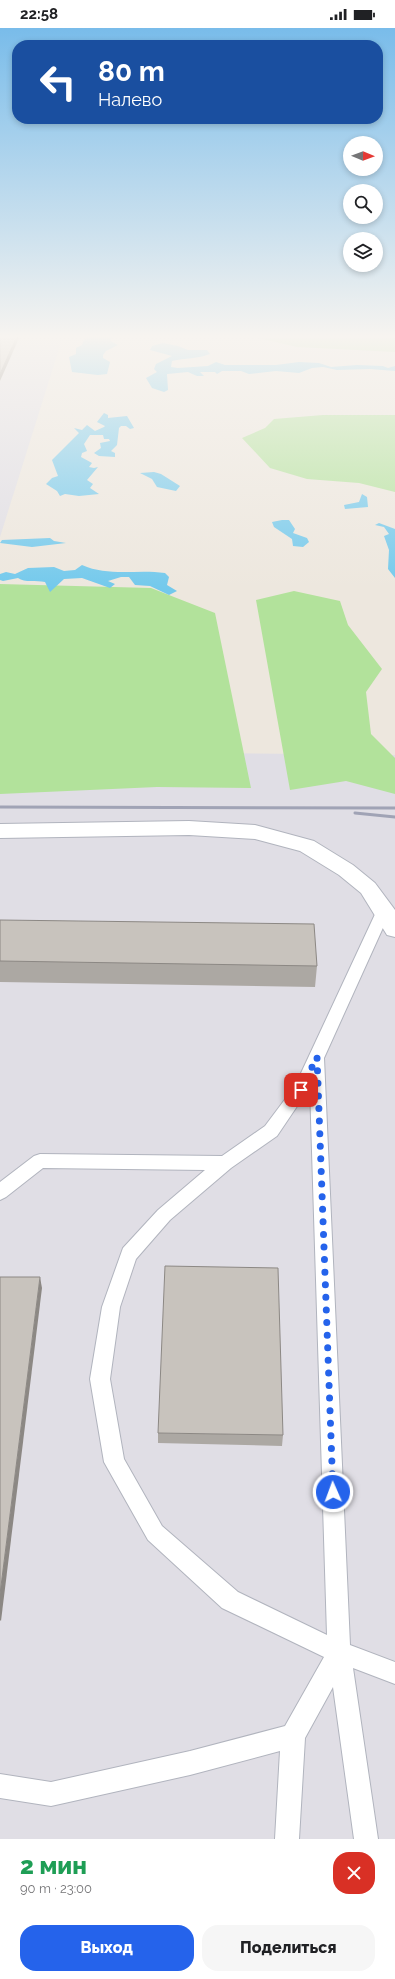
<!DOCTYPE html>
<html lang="ru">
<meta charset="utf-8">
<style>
:root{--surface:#fff;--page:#f6f6f6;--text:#202124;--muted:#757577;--accent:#2563eb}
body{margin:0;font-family:Raleway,sans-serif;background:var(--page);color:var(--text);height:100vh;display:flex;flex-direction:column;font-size:15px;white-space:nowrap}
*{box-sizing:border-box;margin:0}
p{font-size:13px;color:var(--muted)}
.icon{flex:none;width:22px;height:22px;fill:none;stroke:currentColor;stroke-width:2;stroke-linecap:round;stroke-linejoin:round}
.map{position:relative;height:1811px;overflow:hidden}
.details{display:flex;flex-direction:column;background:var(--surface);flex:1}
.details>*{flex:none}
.hud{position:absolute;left:12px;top:12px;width:371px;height:84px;border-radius:16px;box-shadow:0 2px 6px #0003;background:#1a4fa0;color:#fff;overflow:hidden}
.needle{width:26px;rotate:91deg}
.controls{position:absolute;left:343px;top:108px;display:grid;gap:8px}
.controls a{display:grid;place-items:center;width:40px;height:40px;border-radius:50%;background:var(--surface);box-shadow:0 2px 6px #0003;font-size:20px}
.pin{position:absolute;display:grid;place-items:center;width:34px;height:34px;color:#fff;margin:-17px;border-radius:8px;box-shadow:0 2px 6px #0006}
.me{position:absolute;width:44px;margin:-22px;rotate:358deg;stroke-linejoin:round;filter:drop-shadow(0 0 3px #0008)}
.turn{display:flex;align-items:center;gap:14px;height:84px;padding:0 20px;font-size:18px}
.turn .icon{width:52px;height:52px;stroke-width:2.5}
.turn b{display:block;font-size:28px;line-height:34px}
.round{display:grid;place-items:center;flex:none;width:42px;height:42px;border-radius:16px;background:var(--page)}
.overview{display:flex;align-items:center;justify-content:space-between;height:68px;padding:0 20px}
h1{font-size:24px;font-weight:800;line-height:30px;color:#1e9e55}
.button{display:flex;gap:8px;margin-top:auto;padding:8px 20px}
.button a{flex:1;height:46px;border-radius:16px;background:var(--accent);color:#fff;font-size:16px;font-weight:800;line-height:46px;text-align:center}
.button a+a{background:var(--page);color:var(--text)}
.status{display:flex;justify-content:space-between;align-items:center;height:28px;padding:0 20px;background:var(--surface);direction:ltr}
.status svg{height:11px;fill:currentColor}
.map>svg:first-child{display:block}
.industrial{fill:#e0dee5}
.green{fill:#b2e29b}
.water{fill:#73c9ec}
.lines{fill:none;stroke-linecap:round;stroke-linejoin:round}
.lane-casing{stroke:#b1b4be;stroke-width:2}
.street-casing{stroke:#b1b4be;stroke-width:2}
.lane{fill:#fff;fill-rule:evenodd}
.street{fill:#fff;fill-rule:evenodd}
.rail{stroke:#a0a3b5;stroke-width:3}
.wall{fill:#aca8a3}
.shaded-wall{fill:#8c8884}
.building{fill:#c8c3bd;stroke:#8c8884}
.route{stroke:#2563eb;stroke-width:7;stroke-dasharray:0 12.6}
</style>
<div class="status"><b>22:58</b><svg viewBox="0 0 49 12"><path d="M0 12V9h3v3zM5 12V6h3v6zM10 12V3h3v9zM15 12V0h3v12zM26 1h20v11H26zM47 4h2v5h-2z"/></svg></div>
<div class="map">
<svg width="395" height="1811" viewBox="0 0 395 1811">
<rect width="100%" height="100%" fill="#ede7de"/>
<g class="industrial">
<polygon points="0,308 63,308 0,509"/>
<polygon points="0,723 395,727 395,1811 0,1811"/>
</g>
<g class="green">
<polygon points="250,308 395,308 395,324 297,319"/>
<polygon points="323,387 395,387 395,464 359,455 307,451 270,440 242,410 265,400 274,391"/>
<polygon points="0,556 151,560 215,585 251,760 157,759 0,766"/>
<polygon points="294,563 340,573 348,597 382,641 366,664 371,706 395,730 395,766 346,753 290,762 256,572"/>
</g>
<g class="water">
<polygon points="89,308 121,308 111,310 110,313 118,317 106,323 103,327 103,330 110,334 107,346 98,347 72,344 69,329 76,326 76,320 82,317 84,312"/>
<path d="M163,315l15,3 10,4h19l3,4c-12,5 -25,4 -38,7l-1,6 7,1 30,-2 8,-4 9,3h51l23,-3 20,1 12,4 26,-2 26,1 5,2 7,-2v5l-25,-2 -33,1 -14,-3 -11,1 -13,5 -23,-2 -27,3 -8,-3h-19l-5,3 -2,-2h-15l4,4h-7l-9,-4 -21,2 1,16 -4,2 -12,-4 -6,-10 11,-6 -3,-3 2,-5 16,-8 -22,-6 2,-4z"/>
<polygon points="104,385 108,387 108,390 127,388 134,400 130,401 126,398 121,398 119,400 117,417 111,423 115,425 115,429 99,428 94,425 101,420 100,415 110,413 109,411 104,411 103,407 90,407 84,416 87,423 82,425 81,429 92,435 89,439 94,440 98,439 87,452 93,456 90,460 99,466 79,468 65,466 60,468 57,463 46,456 52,450 58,448 52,432 79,405 74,400 82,402 87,397 95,403 104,399 105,398 97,394"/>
<polygon points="154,444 161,446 180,458 176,463 157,459 152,451 140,445"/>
<polygon points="362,466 367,469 368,479 345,481 344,477 359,474"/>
<polygon points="282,492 289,492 295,501 293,505 307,510 309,514 303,519 293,518 292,511 274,499 272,494"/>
<polygon points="379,495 395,501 395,550 388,541 389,522 384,508 389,506 384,499 375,497"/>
<polygon points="50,510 54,513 66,515 32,519 0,515 2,512"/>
<path d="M82,537c27,12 55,4 83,8l4,4 -2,8 10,6 -8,4 -19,-9 -15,-1 -6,-8h-8l-13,4 7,3 -5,4 -28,-10 -18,1 -14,13 -5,-10c-9,-2 -20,1 -27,-4l-15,3 -3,-1v-6l6,-2 9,2 13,-6 26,-1 10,4 11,-1z"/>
</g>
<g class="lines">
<g class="lane-casing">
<path id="lane" d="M384,877l5,2 2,3 -67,148 26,587 45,17v22l-42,-16 25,171h-24l-21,-152 -28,51 -6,101h-24l5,-88 -90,24 -139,31 -51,-8v-24l51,8 139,-31 95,-25 39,-69 -102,-49 -74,-68 -44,-78 -14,-83 12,-72 21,-59 35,-38 47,-40 -162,-2 -37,29 -6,3v-18l34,-26 6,-2 182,2 43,-30 30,-40 82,-176 2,-3zM310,1059l17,548 -89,-43 -76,-66 -38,-67 -14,-80 10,-72 16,-48 34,-39 61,-52 46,-32z"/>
</g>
<g class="street-casing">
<polygon id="street" points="189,793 255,797 314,813 353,837 375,855 395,882 395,909 387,907 361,865 339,847 300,823 255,811 189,807 0,810 0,796"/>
</g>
<use href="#lane" class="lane"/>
<use href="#street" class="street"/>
<g class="rail">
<polyline points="0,779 395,780"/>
<polyline points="355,785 395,789"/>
</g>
</g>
<g class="wall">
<polygon points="0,892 317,938 315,959 0,954"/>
<polygon points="158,1405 283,1407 282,1418 158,1415"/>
</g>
<g class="shaded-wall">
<polygon points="17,308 20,308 0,353 0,346"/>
<polygon points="40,1249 42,1260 1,1593 0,1592 0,1566"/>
</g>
<g class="building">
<polygon points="0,308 17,308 0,346"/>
<polygon points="0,892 314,896 317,938 0,933"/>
<polygon points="165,1238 278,1240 283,1407 158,1405"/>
<polygon points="0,1249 40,1249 0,1566"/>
</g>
<linearGradient id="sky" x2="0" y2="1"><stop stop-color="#79bcea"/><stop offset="0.55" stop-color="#f7f4f0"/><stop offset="1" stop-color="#f7f4f0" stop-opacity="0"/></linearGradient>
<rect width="395" height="561" fill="url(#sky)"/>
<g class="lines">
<polyline class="route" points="301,1062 317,1029 333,1464"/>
</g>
</svg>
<div class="controls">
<a><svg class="needle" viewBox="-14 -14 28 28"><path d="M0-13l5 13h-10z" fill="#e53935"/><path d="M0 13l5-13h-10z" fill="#757577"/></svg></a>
<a><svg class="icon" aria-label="search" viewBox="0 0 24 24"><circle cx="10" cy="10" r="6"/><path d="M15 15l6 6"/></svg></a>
<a><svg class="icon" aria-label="layers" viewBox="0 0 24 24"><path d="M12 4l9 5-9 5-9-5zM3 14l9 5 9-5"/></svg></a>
</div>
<div class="pin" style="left:301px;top:1062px;background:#d93025"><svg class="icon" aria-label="arrive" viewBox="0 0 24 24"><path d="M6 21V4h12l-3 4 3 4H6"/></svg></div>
<svg class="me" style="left:333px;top:1464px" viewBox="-20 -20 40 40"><circle r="17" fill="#2563eb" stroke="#fff" stroke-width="3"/><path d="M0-11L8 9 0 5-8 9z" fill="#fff"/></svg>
<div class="hud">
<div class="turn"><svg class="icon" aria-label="left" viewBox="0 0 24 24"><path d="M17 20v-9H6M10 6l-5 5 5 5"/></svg><div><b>80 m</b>Налево</div></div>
</div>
</div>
<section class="details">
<div class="overview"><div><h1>2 мин</h1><p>90 m · 23:00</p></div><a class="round" style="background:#d93025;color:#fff"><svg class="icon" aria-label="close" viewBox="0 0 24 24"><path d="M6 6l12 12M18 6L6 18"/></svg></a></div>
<div class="button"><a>Выход</a><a>Поделиться</a></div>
</section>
